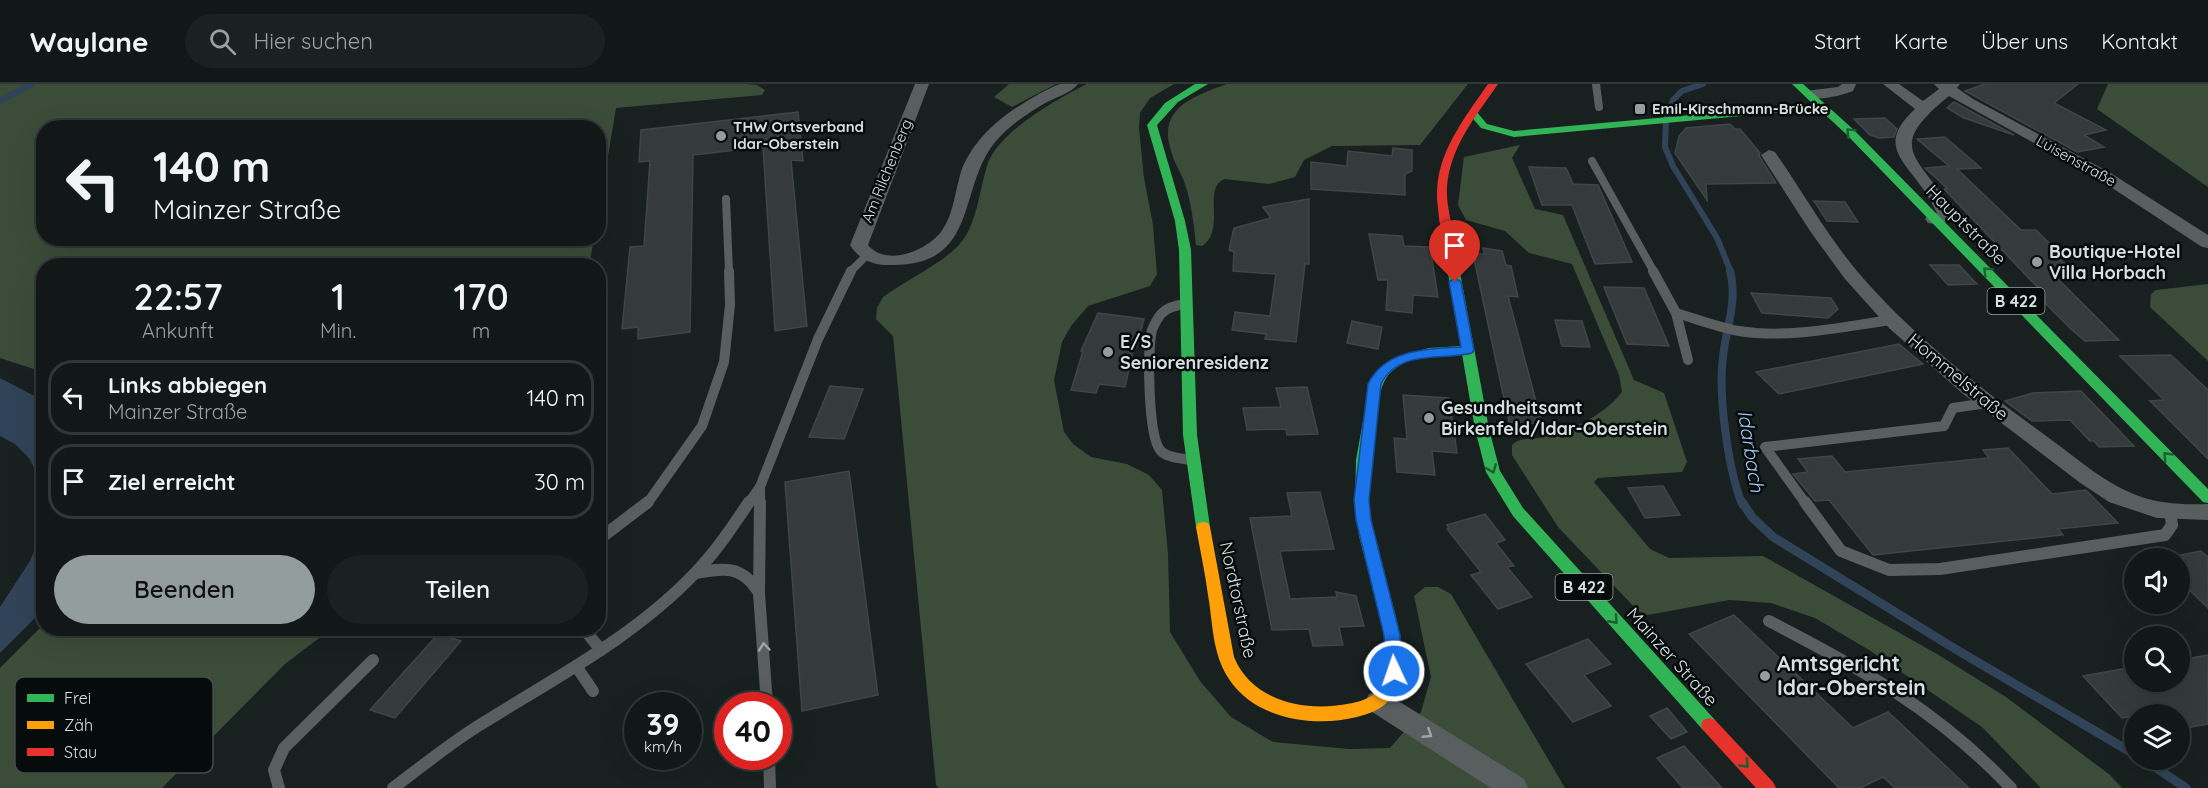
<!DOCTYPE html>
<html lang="de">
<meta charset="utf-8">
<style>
:root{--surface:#121818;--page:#1b2121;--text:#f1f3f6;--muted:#9ca0a2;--line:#313737;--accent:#949d9d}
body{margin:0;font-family:Quicksand,sans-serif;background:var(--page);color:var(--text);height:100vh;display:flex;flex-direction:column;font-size:22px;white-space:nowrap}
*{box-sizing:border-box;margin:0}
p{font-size:20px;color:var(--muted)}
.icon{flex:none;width:33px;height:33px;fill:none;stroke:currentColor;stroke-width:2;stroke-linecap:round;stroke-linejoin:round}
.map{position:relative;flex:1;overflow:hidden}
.details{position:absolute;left:36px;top:174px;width:570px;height:378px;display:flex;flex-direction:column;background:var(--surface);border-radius:24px;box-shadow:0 6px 24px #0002,0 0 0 2px var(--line)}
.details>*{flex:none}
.banner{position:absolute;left:36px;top:36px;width:570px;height:126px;border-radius:24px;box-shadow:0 6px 24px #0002,0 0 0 2px var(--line);background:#121818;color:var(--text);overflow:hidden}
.tools{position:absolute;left:2124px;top:464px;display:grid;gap:12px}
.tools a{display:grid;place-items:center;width:66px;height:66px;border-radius:50%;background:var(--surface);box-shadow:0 6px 24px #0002,0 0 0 2px var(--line);font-size:30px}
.speed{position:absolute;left:624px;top:608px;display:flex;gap:12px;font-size:30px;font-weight:700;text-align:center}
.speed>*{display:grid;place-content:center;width:78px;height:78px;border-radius:50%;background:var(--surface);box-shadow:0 6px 24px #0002,0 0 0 2px var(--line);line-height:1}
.speed small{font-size:15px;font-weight:400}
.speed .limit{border:9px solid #d22;background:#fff;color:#111}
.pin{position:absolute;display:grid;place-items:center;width:51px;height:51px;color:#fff;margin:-62px -26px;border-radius:50% 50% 50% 0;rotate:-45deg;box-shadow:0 0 6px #0007}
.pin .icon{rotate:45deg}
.me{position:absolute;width:66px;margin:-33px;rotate:357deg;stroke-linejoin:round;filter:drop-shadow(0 0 4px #0008)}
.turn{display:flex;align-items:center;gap:21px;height:126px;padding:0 18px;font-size:27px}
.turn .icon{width:78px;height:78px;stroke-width:2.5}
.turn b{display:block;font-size:42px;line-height:51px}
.eta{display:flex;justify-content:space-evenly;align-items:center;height:102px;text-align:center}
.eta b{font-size:36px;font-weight:600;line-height:42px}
.button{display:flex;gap:12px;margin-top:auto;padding:12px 18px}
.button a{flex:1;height:69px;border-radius:36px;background:var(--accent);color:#111;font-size:24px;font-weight:600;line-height:69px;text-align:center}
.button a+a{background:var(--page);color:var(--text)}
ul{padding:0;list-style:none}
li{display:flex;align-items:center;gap:18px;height:75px;margin:0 12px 9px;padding:0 6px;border:3px solid var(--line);border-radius:24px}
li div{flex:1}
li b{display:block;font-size:22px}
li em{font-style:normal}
header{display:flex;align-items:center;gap:36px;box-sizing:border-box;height:84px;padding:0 30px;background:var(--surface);border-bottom:2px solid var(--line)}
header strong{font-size:28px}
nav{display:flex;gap:33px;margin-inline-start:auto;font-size:21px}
.search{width:420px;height:54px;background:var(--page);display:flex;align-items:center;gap:15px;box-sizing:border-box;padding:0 21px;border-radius:33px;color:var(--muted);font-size:22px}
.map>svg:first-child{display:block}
.forest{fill:#3b4d39}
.water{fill:#314358}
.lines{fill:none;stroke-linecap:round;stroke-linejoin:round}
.stream-far2{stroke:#314358;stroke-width:6}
.stream-far1{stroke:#314358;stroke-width:8}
.stream{stroke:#314358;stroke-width:9}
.building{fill:#353b3d;stroke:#3f4647;stroke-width:1.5}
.lane-far2{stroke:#595f5f;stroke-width:8}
.lane-far1{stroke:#595f5f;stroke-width:10}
.lane{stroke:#595f5f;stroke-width:12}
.street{fill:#595f5f;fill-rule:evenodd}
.fast{fill:#30b455;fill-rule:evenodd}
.slow{fill:#ff9f0a;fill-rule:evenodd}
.jam{fill:#e5322d;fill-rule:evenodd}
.oneway{stroke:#1b6030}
.oneway2{stroke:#9ea6a6}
.route{fill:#1a73e8;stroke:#114b97;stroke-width:1.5}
.poi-dot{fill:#949d9d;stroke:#060b0b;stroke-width:2}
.labels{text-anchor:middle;stroke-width:5;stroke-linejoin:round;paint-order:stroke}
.far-poi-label{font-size:15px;font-weight:bold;fill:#d7e0e0;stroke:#060b0b;text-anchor:start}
.far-street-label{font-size:15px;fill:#d7e0e0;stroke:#060b0b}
.shield{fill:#060b0b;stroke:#98a0a0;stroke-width:1.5}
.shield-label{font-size:16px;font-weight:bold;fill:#d7e0e0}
.street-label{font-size:18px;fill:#d7e0e0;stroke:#060b0b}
.poi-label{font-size:18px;font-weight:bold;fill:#d7e0e0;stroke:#060b0b;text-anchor:start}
.water-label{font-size:20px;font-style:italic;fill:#a2c8f4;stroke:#060b0b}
.near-poi-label{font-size:21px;font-weight:bold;fill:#d7e0e0;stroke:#060b0b;text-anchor:start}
.key{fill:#060b0b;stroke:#454b4b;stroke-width:1.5}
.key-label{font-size:16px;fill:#d7e0e0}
</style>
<header>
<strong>Waylane</strong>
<div class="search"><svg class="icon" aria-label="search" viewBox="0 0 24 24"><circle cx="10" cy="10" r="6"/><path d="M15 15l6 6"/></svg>Hier suchen</div>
<nav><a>Start</a><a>Karte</a><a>Über uns</a><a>Kontakt</a></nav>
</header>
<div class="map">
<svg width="2208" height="704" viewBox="0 0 2208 704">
<rect width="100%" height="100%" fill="#182020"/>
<g class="forest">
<polygon points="0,0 746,0 757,1 765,6 762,11 616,24 599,126 598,44 44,44 44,154 594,155 589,182 44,182 43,288 0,274"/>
<polygon points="1009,0 1056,0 1012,23 994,13"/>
<path d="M1087,0h87l-24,14 -10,15 -1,15 5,50 9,47 4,49 -7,12 -62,20 -17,20 -9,16 -8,38 10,52 9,12 18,13 36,7 22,11 13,15 6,64 2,78 30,49 31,36 42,25 76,7 41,-1 31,-36 10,-35 -17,-81 11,-9h13l13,7 114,194h-626l-3,-3 -43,-449 -17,-17 1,-11 6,-11c23,-17 57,-32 76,-52 19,-21 20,-56 29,-82 12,-32 69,-64 99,-79z"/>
<path d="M1227,0h241l-48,61 -88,1 -28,14 -9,17 -26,7 -44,-5c-24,8 2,51 -23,67l-6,-1c-2,-21 -5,-44 -12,-64 -4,-10 -10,-19 -13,-30 -14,-43 23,-55 56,-67z"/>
<polygon points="2108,0 2208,0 2208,103 2097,25"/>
<path d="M1520,61l-8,13 23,51 28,6 71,165 30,13 23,69 -5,10 -84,6 -4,4 56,67 19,9 94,-2 174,98 69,43 104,78 12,13h-81l-59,-61 -113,-77 -54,-32 -44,-15 -42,-3 -81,15 -10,-4 -80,-84 -46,-72v-10c9,-8 15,-5 26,-7 31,-6 64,-21 84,-46l-3,-17 -47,-111 -43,-11 -24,-22 -39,-11 -8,-15 6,-48z"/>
<polygon points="2208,200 2208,277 2150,223 2151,210 2156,206"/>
<polygon points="43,541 44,544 331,545 285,580 162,704 0,704 0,584"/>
</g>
<polygon class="water" points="0,294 44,317 43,526 0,569 0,523 30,477 43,445 39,394 29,374 15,360 0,352"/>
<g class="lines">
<g class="stream-far2">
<polyline points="1703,0 1682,7 1673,16 1666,36 1665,63 1673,82 1717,154 1731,188"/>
<polyline points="0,17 32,0"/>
</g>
<path class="stream-far1" d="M1730,187c8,31 -4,56 -7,86 -5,38 5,112 19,147"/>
<g class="stream">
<polyline points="1742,418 1752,433 1773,453 1957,566 2134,670"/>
<polyline points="2143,675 2186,704"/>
</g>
</g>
<g class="building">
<polygon points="1985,0 2078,0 2054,19 2106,46 2084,51 2104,63 2077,68 1965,7"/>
<polygon points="1954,18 2014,51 1964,34 1947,24"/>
<polygon points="798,28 803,77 791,76 807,242 775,247 763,63 693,71 690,248 638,255 638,243 622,245 630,163 644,162 650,77 639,78 641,46"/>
<polygon points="1885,34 1897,45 1894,53 1879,54 1870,51 1854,35"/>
<polygon points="1730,40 1735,45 1740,45 1760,69 1759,72 1776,99 1706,100 1707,116 1675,69 1679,52 1686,44"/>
<polygon points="1945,53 1981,84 1957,85 2021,146 2036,146 2061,171 2056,171 2073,188 2052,189 2119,256 2085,257 2072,246 2041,215 2043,209 1944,105 1948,105 1925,84 1949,82 1917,55"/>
<polygon points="1393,64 1412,66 1412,87 1405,90 1405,111 1311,105 1311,78 1347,82 1348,67 1392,72"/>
<polygon points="1529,83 1566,84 1573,100 1598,101 1632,178 1595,180 1572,121 1542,121"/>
<polygon points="1309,115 1309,180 1305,180 1296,258 1265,255 1266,250 1232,246 1235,228 1270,232 1276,190 1233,187 1234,168 1229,166 1234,144 1271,134 1263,123"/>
<polygon points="1814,117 1845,118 1858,138 1827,137"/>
<polygon points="1369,150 1402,152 1404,162 1430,163 1438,213 1413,211 1412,229 1386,226 1388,196 1378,196"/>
<polygon points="1483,164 1502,167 1506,181 1511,182 1518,213 1508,212 1542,340 1509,338 1473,170 1484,170"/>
<polygon points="1930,181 1959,181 1977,200 1948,201"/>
<polygon points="1604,203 1644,204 1669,262 1627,260"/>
<polygon points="1751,209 1831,214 1838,225 1828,234 1762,229"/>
<polygon points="1098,229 1144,235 1137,263 1134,263 1125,303 1099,300 1096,309 1071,306 1083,267 1081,267"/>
<polygon points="1555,236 1582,237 1590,263 1562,262"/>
<polygon points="1352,237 1382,243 1378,265 1347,259"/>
<polygon points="1899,260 1923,280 1779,310 1756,288"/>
<polygon points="2171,271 2208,306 2208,375 2150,317 2164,316 2120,272"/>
<polygon points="830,302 863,305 844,355 809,353"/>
<polygon points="1307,303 1318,350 1287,351 1286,345 1247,346 1243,324 1281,323 1276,304"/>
<polygon points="2081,307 2134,362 2099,363 2094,357 2090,357 2070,336 2032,337 2005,317 2033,309"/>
<polygon points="1403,311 1449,314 1457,369 1432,367 1435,391 1397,388 1394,354 1407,355"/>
<polygon points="2008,364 2052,410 2086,406 2118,439 2058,445 2063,451 1873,471 1829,416 1815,417 1793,390 1808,388 1798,375 1832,372 1845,388 1989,374 1983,366"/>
<polygon points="849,387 878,611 802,627 785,398"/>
<polygon points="1663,402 1680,431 1645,434 1628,404"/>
<polygon points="1320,408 1334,465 1280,467 1290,515 1337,513 1336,508 1356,512 1364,542 1339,543 1343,561 1313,562 1309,545 1272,546 1250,434 1292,432 1287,409"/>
<polygon points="1485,430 1505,456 1496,459 1514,482 1507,483 1532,513 1498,525 1471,491 1481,488 1447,445 1449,444 1447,441"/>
<polygon points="2201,467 2208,473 2208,524 2180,497 2180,471"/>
<polygon points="1734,531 1853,644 1888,628 1969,704 1895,704 1883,693 1860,704 1839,704 1689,550"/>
<polygon points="438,550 461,557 395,634 370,626"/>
<polygon points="1588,555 1611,580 1584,591 1611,622 1573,638 1526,580"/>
<polygon points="2208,571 2208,640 2180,645 2180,630 2134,630 2134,632 2122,634 2083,592 2134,583 2134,597 2180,597 2180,576"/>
<polygon points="1667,624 1687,648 1671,655 1650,632"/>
<polygon points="1684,662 1722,704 1683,704 1657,674"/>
</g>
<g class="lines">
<g class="lane-far2">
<polyline points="1596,0 1599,23"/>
<polyline points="1592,77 1654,188"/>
<polyline points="726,115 729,188"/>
<polyline points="850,188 867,171"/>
</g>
<g class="lane-far1">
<polyline points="1653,187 1676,229 1688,276"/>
<path d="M1186,220c-9,1 -19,3 -25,10 -4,5 -7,11 -9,16 -5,20 -4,104 8,120 6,8 21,8 30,10"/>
<path d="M1676,229c21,6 41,14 63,18 50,8 102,-4 152,-11"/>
<polyline points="647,420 702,342 724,278 730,221 729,187"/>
<polyline points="748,420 760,403 818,255 851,187"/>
<polyline points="760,420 760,403"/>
<polyline points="1806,420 1765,363 1944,342 1953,324 1987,319"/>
</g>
<g class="lane">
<polyline points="760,418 759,509 767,621"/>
<polyline points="1805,418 1841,467 1889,486 1940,485 2165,451 2172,441 2170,427"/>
<polyline points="598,456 648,418"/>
<path d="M696,489c28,-5 45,-8 62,18"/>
<path d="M1769,537c95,49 168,89 242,167"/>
<polyline points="583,544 601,566"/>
<polyline points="576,582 593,607"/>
<polyline points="769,672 770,704"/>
<polyline points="279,704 274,686 284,664 373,576"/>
<path d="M393,704c28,-21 55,-43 85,-62 75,-47 157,-89 219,-155 20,-21 36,-45 52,-69"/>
</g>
<g class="street">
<path d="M915,0h14l-61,161c18,22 58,6 73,-13 14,-19 14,-45 22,-66 15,-33 45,-55 76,-72 6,-3 14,-8 21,-10 5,0 13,0 18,0 -7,9 -21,13 -31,18 -19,11 -37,23 -51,39 -39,46 -16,124 -103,124 -18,1 -33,-4 -43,-20z"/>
<path d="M1842,0h14l-3,7c-12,5 -41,12 -50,3l2,-3 33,-4z"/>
<path d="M1883,0h16l24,17 16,-12 -5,-5h26l-3,4 16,11 136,73 99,63v13l-6,-1 -105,-69 -148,-82c-68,55 -28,59 5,118l-3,7 -17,3 -6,-1 -3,-4 3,-4 9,-2c-4,-7 -7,-14 -11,-20 -22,-33 -50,-48 -11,-84z"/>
<path d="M1769,66l6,2c27,39 51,82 82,119 56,66 126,119 196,170 26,19 52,42 83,54 23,9 48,10 72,9v16l-51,-2 -48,-16 -30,-20 -117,-89 -73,-65 -44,-49 -35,-48 -49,-76z"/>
<polygon points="1378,607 1387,610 1524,695 1528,704 1491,704 1369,626 1365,618 1369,610"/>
</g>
<g class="fast">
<polygon points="1195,0 1208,0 1178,18 1157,41 1185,137 1191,166 1197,351 1210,443 1208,447 1198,447 1196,443 1183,351 1179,166 1175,137 1147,41 1165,19"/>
<polygon points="1792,0 1803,0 1854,46 2208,405 2208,419 2203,418 1846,50 1819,25 1514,53 1481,44 1468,29 1476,27 1487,40 1514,47 1813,20"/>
<path d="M1446,142l6,3 37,200 11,42 23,37 192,212 2,5 -2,5 -6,2 -6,-2 -190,-214 -27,-44 -11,-43 -13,-75c-24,1 -51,1 -70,17 -13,12 -13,31 -16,47 -4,29 -9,58 -7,87 4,43 21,83 30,125l-2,5 -6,1 -6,-1 -26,-99 -4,-32 1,-44 13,-72 12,-21 15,-10 33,-9 32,-2 -21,-117z"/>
</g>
<path class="slow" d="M1203,438l5,1 2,4 24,130c18,44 70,55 113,47 13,-2 28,-6 35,-20 7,-16 4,-37 1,-54l2,-5 6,-1 6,1 2,5c4,23 7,51 -10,70 -8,10 -21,14 -32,17 -44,11 -102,2 -128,-38 -17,-25 -16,-56 -21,-84 -3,-23 -8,-45 -12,-68l2,-4z"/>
<g class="jam">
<path d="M1488,0h10c-22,32 -48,63 -51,103 -1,14 3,28 5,42l-6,3 -4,-1c-3,-7 -3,-15 -4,-23 -7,-49 24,-86 50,-124z"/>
<polygon points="1709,634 1715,636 1773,698 1776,704 1756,704 1703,646 1701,641 1703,636"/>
</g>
</g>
<defs><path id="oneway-chevron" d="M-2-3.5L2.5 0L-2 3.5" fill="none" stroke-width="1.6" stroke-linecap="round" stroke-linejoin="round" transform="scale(1.5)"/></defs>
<g class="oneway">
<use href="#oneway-chevron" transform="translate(1850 48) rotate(-135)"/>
<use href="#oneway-chevron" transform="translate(1987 187) rotate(-135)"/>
<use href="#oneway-chevron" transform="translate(2167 372) rotate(-134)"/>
<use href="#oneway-chevron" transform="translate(1492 385) rotate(69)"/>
<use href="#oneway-chevron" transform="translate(1614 536) rotate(48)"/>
<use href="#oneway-chevron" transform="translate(1745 680) rotate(47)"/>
</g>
<g class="oneway2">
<use href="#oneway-chevron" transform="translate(764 563) rotate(-95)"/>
<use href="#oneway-chevron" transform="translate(1428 650) rotate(33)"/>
</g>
<path class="route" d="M1455,194l6,4 13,68 -2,3c-30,8 -74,-4 -91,31l-12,116 2,20 29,115 2,36 -3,5 -5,2 -6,-2 -3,-5 -1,-36 -28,-115 -2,-20 14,-116c17,-35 59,-35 93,-37l-12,-65z"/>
<g class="poi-dot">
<rect x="1634" y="19" width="12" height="12" rx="3"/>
<circle cx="721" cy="52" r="6"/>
<circle cx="2037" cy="178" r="6"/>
<circle cx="1108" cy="268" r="6"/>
<circle cx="1429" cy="334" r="6"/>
<circle cx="1765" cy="592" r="6"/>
</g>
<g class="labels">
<g class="far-poi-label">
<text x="1652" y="30">Emil-Kirschmann-Brücke</text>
<text x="733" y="48">THW Ortsverband<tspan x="733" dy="17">Idar-Oberstein</tspan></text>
</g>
<g class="far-street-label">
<text transform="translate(2076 77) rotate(29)" y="5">Luisenstraße</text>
<text transform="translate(887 87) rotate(-68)" y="5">Am Rilchenberg</text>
</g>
<g class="shield">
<rect x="1987.5" y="204" width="57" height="26" rx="4.5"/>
<rect x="1555.5" y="490" width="57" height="26" rx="4.5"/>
</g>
<g class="shield-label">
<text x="2016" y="223">B 422</text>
<text x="1584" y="509">B 422</text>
</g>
<g class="street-label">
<text transform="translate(1966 141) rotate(45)" y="6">Hauptstraße</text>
<text transform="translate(1958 293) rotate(40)" y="6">Hommelstraße</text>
<text transform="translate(1238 516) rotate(78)" y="6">Nordtorstraße</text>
<text transform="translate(1672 573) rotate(48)" y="6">Mainzer Straße</text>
</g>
<g class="poi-label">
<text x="2049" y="174">Boutique-Hotel<tspan x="2049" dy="21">Villa Horbach</tspan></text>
<text x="1120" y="264">E/S<tspan x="1120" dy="21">Seniorenresidenz</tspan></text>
<text x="1441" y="330">Gesundheitsamt<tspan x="1441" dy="21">Birkenfeld/Idar-Oberstein</tspan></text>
</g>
<g class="water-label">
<text transform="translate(1751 367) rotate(81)" y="7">Idarbach</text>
</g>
<g class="near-poi-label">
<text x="1777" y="587">Amtsgericht<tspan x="1777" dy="24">Idar-Oberstein</tspan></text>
</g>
</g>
<rect x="15" y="593" width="198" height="96" rx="9" class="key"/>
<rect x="27" y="610" width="27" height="8" fill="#30b455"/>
<rect x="27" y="637" width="27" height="8" fill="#ff9f0a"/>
<rect x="27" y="664" width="27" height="8" fill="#e5322d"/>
<g class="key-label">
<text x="64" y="620">Frei</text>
<text x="64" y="647">Zäh</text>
<text x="64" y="674">Stau</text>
</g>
</svg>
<div class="tools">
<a><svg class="icon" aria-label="sound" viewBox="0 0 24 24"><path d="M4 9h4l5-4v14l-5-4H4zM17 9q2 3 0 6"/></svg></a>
<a><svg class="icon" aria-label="search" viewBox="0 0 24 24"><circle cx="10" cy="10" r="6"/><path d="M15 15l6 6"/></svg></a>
<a><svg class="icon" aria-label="layers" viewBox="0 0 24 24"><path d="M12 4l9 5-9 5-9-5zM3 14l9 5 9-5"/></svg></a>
</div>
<div class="speed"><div>39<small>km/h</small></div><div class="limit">40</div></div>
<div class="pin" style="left:1455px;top:198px;background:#d93025"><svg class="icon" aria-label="arrive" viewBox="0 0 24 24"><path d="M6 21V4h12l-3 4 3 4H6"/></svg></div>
<svg class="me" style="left:1394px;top:587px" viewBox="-20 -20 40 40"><circle r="17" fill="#1a73e8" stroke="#fff" stroke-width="3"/><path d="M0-11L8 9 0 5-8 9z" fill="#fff"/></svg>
<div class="banner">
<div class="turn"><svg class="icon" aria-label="left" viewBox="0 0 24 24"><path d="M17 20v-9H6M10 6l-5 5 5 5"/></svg><div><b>140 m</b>Mainzer Straße</div></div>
</div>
<section class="details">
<div class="eta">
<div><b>22:57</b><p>Ankunft</p></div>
<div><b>1</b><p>Min.</p></div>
<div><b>170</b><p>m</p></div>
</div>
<ul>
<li><svg class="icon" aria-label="left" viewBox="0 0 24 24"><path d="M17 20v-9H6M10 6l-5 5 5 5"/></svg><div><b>Links abbiegen</b><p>Mainzer Straße</p></div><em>140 m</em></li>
<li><svg class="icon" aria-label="arrive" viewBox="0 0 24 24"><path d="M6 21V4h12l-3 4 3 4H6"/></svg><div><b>Ziel erreicht</b></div><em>30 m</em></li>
</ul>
<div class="button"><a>Beenden</a><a>Teilen</a></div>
</section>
</div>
